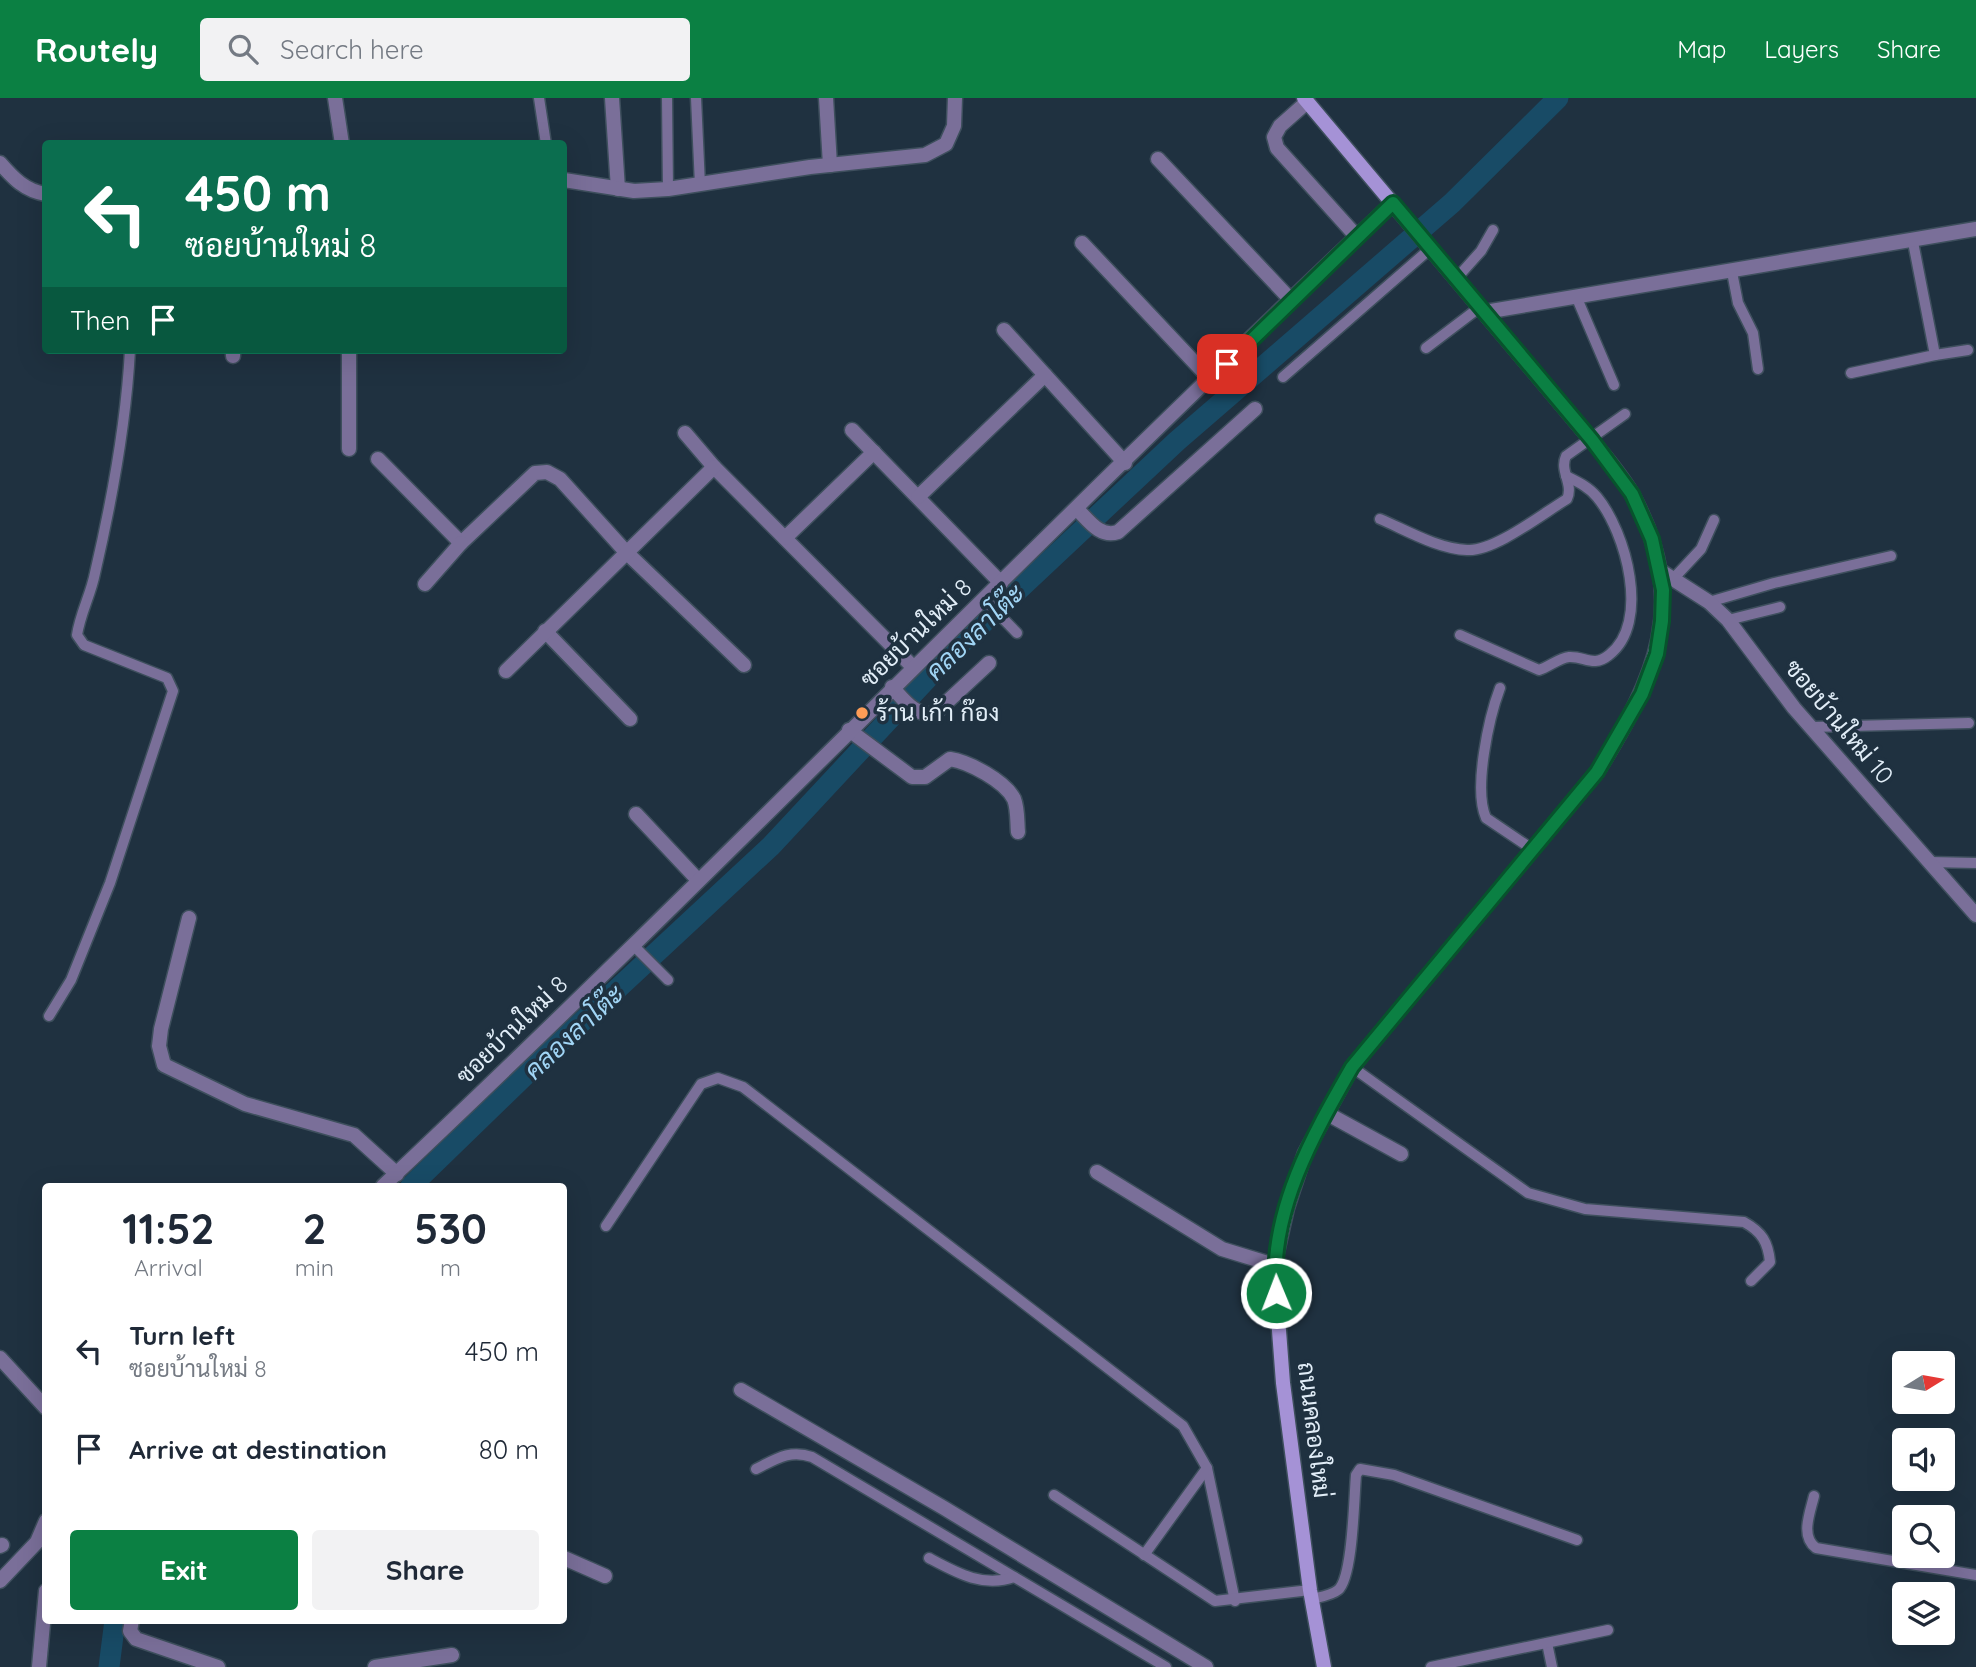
<!DOCTYPE html>
<meta charset="utf-8">
<style>
:root{--surface:#fff;--page:#f2f2f3;--text:#1f2937;--muted:#747a83;--accent:#0b8043}
body{margin:0;font-family:Quicksand,Sarabun,sans-serif;background:var(--page);color:var(--text);height:100vh;display:flex;flex-direction:column;font-size:26px;white-space:nowrap}
*{box-sizing:border-box;margin:0}
p{font-size:23px;color:var(--muted)}
.icon{flex:none;width:38px;height:38px;fill:none;stroke:currentColor;stroke-width:2;stroke-linecap:round;stroke-linejoin:round}
.map{position:relative;flex:1;overflow:hidden}
.sheet{position:absolute;left:42px;top:1085px;width:525px;height:441px;display:flex;flex-direction:column;background:var(--surface);border-radius:7px;box-shadow:0 7px 28px #0002}
.sheet>*{flex:none}
.top-card{position:absolute;left:42px;top:42px;width:525px;height:214px;border-radius:7px;box-shadow:0 7px 28px #0002;background:#0b6e4f;color:#fff;overflow:hidden}
.needle{width:46px;rotate:79deg}
.tools{position:absolute;left:1892px;top:1253px;display:grid;gap:14px}
.tools a{display:grid;place-items:center;width:63px;height:63px;border-radius:7px;background:var(--surface);box-shadow:0 7px 28px #0002;font-size:35px}
.pin{position:absolute;display:grid;place-items:center;width:60px;height:60px;color:#fff;margin:-30px;border-radius:14px;box-shadow:0 4px 10px #0006}
.me{position:absolute;width:77px;margin:-38px;rotate:359deg;stroke-linejoin:round;filter:drop-shadow(0 0 5px #0008)}
.turn{display:flex;align-items:center;gap:24px;height:147px;padding:0 28px;font-size:32px}
.turn .icon{width:91px;height:91px;stroke-width:2.5}
.turn b{display:block;font-size:49px;line-height:60px}
.then{display:flex;align-items:center;height:66px;padding:0 28px;background:#0003;gap:14px;font-size:26px}
.eta{display:flex;justify-content:space-evenly;align-items:center;height:119px;text-align:center}
.eta b{font-size:42px;font-weight:700;line-height:49px}
.primary-button{display:flex;gap:14px;margin-top:auto;padding:14px 28px}
.primary-button a{flex:1;height:80px;border-radius:7px;background:var(--accent);color:#fff;font-size:28px;font-weight:700;line-height:80px;text-align:center}
.primary-button a+a{background:var(--page);color:var(--text)}
ul{padding:0;list-style:none}
li{display:flex;align-items:center;gap:21px;height:98px;padding:0 28px}
li div{flex:1}
li b{display:block;font-size:26px}
li em{font-style:normal}
header{display:flex;align-items:center;gap:42px;box-sizing:border-box;height:98px;padding:0 35px;background:var(--accent);color:#fff}
header strong{font-size:33px}
nav{display:flex;gap:38px;margin-inline-start:auto;font-size:24px}
.search{width:490px;height:63px;background:var(--page);display:flex;align-items:center;gap:18px;box-sizing:border-box;padding:0 24px;border-radius:7px;color:var(--muted);font-size:26px}
.map>svg:first-child{display:block}
.lines{fill:none;stroke-linecap:round;stroke-linejoin:round}
.canal{stroke:#184b66;stroke-width:21}
.lane-casing{stroke:#3e4f5d;stroke-width:13}
.street-casing{stroke:#3e4f5d;stroke-width:17}
.secondary-casing{stroke:#3e4f5d;stroke-width:17}
.lane{stroke:#7a6f99;stroke-width:10}
.street{stroke:#7a6f99;stroke-width:14}
.secondary{stroke:#a592d6;stroke-width:14}
.route-casing{stroke:#07532c;stroke-width:18}
.route{stroke:#0b8043;stroke-width:12}
.poi-dot{fill:#fd9c56;stroke:#1f3140;stroke-width:2.5}
.labels{text-anchor:middle;stroke-width:7;stroke-linejoin:round;paint-order:stroke}
.street-label{font-size:24px;fill:#e1edf7;stroke:#1f3140}
.poi-label{font-size:24px;fill:#e1edf7;stroke:#1f3140;text-anchor:start}
.water-label{font-size:26px;font-style:italic;fill:#a1d5f5;stroke:#1f3140}
</style>
<header>
<strong>Routely</strong>
<div class="search"><svg class="icon" aria-label="search" viewBox="0 0 24 24"><circle cx="10" cy="10" r="6"/><path d="M15 15l6 6"/></svg>Search here</div>
<nav><a>Map</a><a>Layers</a><a>Share</a></nav>
</header>
<div class="map">
<svg width="1976" height="1569" viewBox="0 0 1976 1569">
<rect width="100%" height="100%" fill="#1f3140"/>
<g class="lines">
<g class="canal">
<polyline points="411,1088 544,959 771,748 951,555 1177,343 1452,105 1558,0"/>
<polyline points="109,1569 115,1522"/>
</g>
<g class="lane-casing">
<g id="lane">
<polyline points="539,0 546,46"/>
<polyline points="667,0 668,91"/>
<polyline points="696,0 700,87"/>
<polyline points="1732,174 1738,205 1753,235 1758,271"/>
<polyline points="1456,181 1481,153 1493,132"/>
<polyline points="1576,198 1614,287"/>
<polyline points="1426,250 1480,209"/>
<polyline points="1935,257 1968,252"/>
<polyline points="1851,275 1935,257 1913,144"/>
<polyline points="1283,279 1431,150"/>
<path d="M1380,421c26,11 58,30 87,31 27,2 75,-36 100,-51 7,-15 -8,-28 -1,-43l59,-42"/>
<polyline points="1673,481 1701,451 1714,422"/>
<polyline points="984,501 1017,535"/>
<polyline points="1709,504 1774,485 1891,458"/>
<polyline points="1728,522 1780,509"/>
<path d="M1460,537l79,35c10,-3 20,-12 30,-13 16,-1 24,11 40,-2 42,-32 17,-123 -12,-158 -8,-10 -19,-15 -31,-21"/>
<path d="M1500,590c-11,29 -27,101 -14,130l46,31"/>
<polyline points="1812,629 1969,625"/>
<polyline points="1929,764 1976,765"/>
<polyline points="634,848 668,882"/>
<path d="M49,918l22,-36 39,-97 63,-192 -6,-13 -83,-33 -7,-10c3,-21 14,-41 18,-62 17,-73 31,-148 35,-223"/>
<path d="M1352,969l176,126 57,16 159,13c18,10 24,20 26,40l-19,19"/>
<polyline points="606,1128 701,986 718,980 743,989 1183,1328 1207,1370 1235,1503"/>
<path d="M756,1371c20,-10 34,-20 56,-12l354,210"/>
<polyline points="1054,1397 1215,1503 1310,1492"/>
<path d="M1814,1398c-4,17 -14,40 2,52l160,27"/>
<polyline points="1144,1457 1207,1370"/>
<path d="M929,1460c28,15 54,30 85,19"/>
<path d="M1312,1501c8,-2 20,-4 26,-9 15,-12 16,-93 18,-115l4,-6 34,6 183,65"/>
<polyline points="1547,1545 1552,1569"/>
<polyline points="1431,1569 1608,1532"/>
</g>
</g>
<g class="street-casing">
<g id="street">
<polyline points="335,0 342,46"/>
<polyline points="612,0 618,91"/>
<polyline points="826,0 830,67"/>
<polyline points="1307,4 1280,28 1274,39 1277,50 1357,139"/>
<polyline points="1158,61 1290,201"/>
<path d="M0,65c13,15 25,28 46,31"/>
<polyline points="564,82 634,93 668,91 810,69 925,57 946,46 954,28 955,0"/>
<polyline points="1082,145 1211,282"/>
<polyline points="1485,214 1976,131"/>
<polyline points="1004,232 1125,365"/>
<polyline points="349,252 349,351"/>
<polyline points="233,258 233,252"/>
<polyline points="852,332 1001,485"/>
<polyline points="685,335 714,369 913,569"/>
<polyline points="378,361 461,445 535,375 547,374 560,381 626,454 744,567"/>
<polyline points="918,399 1045,277"/>
<path d="M1077,411c12,12 23,29 41,23l137,-123"/>
<polyline points="785,440 874,354"/>
<polyline points="1659,472 1709,504 1728,522 1794,610 1976,817"/>
<polyline points="425,486 461,445"/>
<polyline points="545,533 630,621"/>
<polyline points="506,573 714,369"/>
<path d="M892,589c12,13 23,29 42,27l55,-51"/>
<path d="M849,632l63,47h13l25,-18c19,3 55,22 64,40 4,10 3,23 4,33"/>
<polyline points="636,716 698,782"/>
<polyline points="189,820 161,931 159,948 164,967 245,1006 354,1037 397,1076"/>
<polyline points="1326,1015 1401,1056"/>
<polyline points="1097,1074 1222,1151 1274,1167"/>
<path d="M383,1088c342,-322 667,-662 1010,-983"/>
<polyline points="0,1260 46,1310"/>
<polyline points="741,1292 944,1410 1206,1569"/>
<polyline points="0,1448 2,1447"/>
<polyline points="564,1460 605,1478"/>
<polyline points="0,1483 37,1444 46,1423"/>
<polyline points="132,1522 130,1533 136,1541 218,1569"/>
<polyline points="39,1569 46,1493"/>
<polyline points="375,1569 452,1557"/>
</g>
</g>
<g class="secondary-casing">
<path id="secondary" d="M1304,0l294,350c12,15 26,31 35,48 57,107 23,181 -36,276l-245,295 -47,86 -18,55 -13,57 9,118 27,207 14,77"/>
</g>
<use href="#lane" class="lane"/>
<use href="#street" class="street"/>
<use href="#secondary" class="secondary"/>
</g>
<g class="lines">
<g class="route-casing">
<path id="route" d="M1227,266l166,-161 199,237 40,54 20,45 11,51 -1,31 -5,33 -15,40 -45,78 -245,295c-39,68 -83,145 -76,226"/>
</g>
<use href="#route" class="route"/>
</g>
<circle class="poi-dot" cx="862" cy="615" r="7"/>
<g class="labels">
<g class="street-label">
<text transform="translate(916 535) rotate(-44)" y="8">ซอยบ้านใหม่ 8</text>
<text transform="translate(1839 624) rotate(50)" y="8">ซอยบ้านใหม่ 10</text>
<text transform="translate(512 932) rotate(-44)" y="8">ซอยบ้านใหม่ 8</text>
<text transform="translate(1314 1332) rotate(83)" y="8">ถนนคลองใหม่</text>
</g>
<g class="poi-label">
<text x="876" y="623">ร้าน เก้า ก๊อง</text>
</g>
<g class="water-label">
<text transform="translate(975 534) rotate(-44)" y="9">คลองลาโต๊ะ</text>
<text transform="translate(574 934) rotate(-43)" y="9">คลองลาโต๊ะ</text>
</g>
</g>
</svg>
<div class="tools">
<a><svg class="needle" viewBox="-14 -14 28 28"><path d="M0-13l5 13h-10z" fill="#e53935"/><path d="M0 13l5-13h-10z" fill="#747a83"/></svg></a>
<a><svg class="icon" aria-label="sound" viewBox="0 0 24 24"><path d="M4 9h4l5-4v14l-5-4H4zM17 9q2 3 0 6"/></svg></a>
<a><svg class="icon" aria-label="search" viewBox="0 0 24 24"><circle cx="10" cy="10" r="6"/><path d="M15 15l6 6"/></svg></a>
<a><svg class="icon" aria-label="layers" viewBox="0 0 24 24"><path d="M12 4l9 5-9 5-9-5zM3 14l9 5 9-5"/></svg></a>
</div>
<div class="pin" style="left:1227px;top:266px;background:#d93025"><svg class="icon" aria-label="arrive" viewBox="0 0 24 24"><path d="M6 21V4h12l-3 4 3 4H6"/></svg></div>
<svg class="me" style="left:1276px;top:1195px" viewBox="-20 -20 40 40"><circle r="17" fill="#0b8043" stroke="#fff" stroke-width="3"/><path d="M0-11L8 9 0 5-8 9z" fill="#fff"/></svg>
<div class="top-card">
<div class="turn"><svg class="icon" aria-label="left" viewBox="0 0 24 24"><path d="M17 20v-9H6M10 6l-5 5 5 5"/></svg><div><b>450 m</b>ซอยบ้านใหม่ 8</div></div>
<div class="then">Then<svg class="icon" aria-label="arrive" viewBox="0 0 24 24"><path d="M6 21V4h12l-3 4 3 4H6"/></svg></div>
</div>
<section class="sheet">
<div class="eta">
<div><b>11:52</b><p>Arrival</p></div>
<div><b>2</b><p>min</p></div>
<div><b>530</b><p>m</p></div>
</div>
<ul>
<li><svg class="icon" aria-label="left" viewBox="0 0 24 24"><path d="M17 20v-9H6M10 6l-5 5 5 5"/></svg><div><b>Turn left</b><p>ซอยบ้านใหม่ 8</p></div><em>450 m</em></li>
<li><svg class="icon" aria-label="arrive" viewBox="0 0 24 24"><path d="M6 21V4h12l-3 4 3 4H6"/></svg><div><b>Arrive at destination</b></div><em>80 m</em></li>
</ul>
<div class="primary-button"><a>Exit</a><a>Share</a></div>
</section>
</div>
